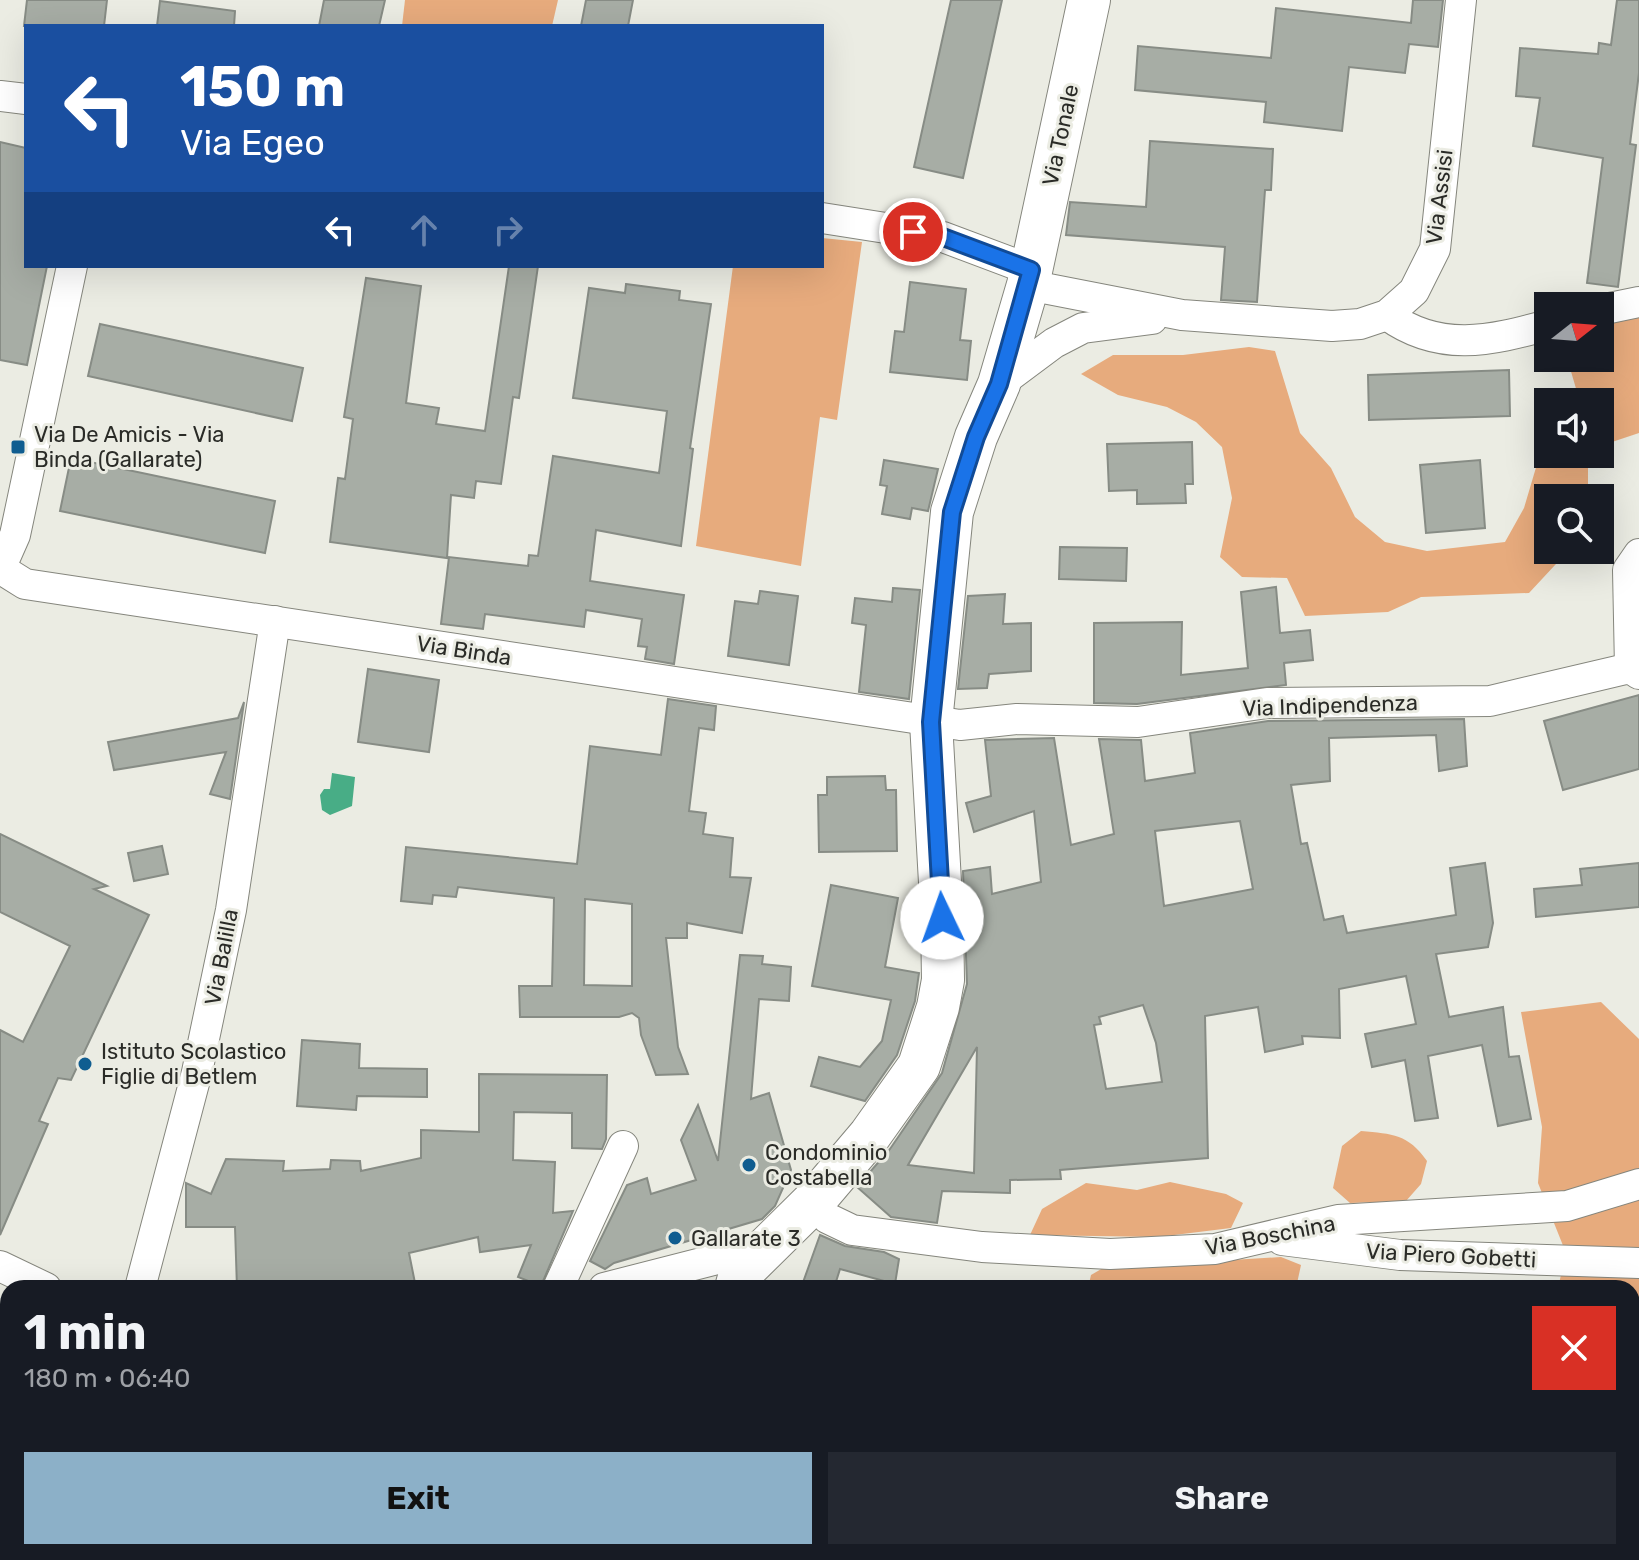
<!DOCTYPE html>
<meta charset="utf-8">
<style>
:root{--surface:#171b24;--page:#242831;--text:#f1f3f6;--muted:#9ea1a6;--accent:#8cb0c8}
body{margin:0;font-family:Rubik,sans-serif;background:var(--page);color:var(--text);height:100vh;display:flex;flex-direction:column;font-size:30px;white-space:nowrap}
*{box-sizing:border-box;margin:0}
p{font-size:26px;color:var(--muted)}
.icon{flex:none;width:44px;height:44px;fill:none;stroke:currentColor;stroke-width:2;stroke-linecap:round;stroke-linejoin:round}
.map{position:relative;flex:1;overflow:hidden}
.side{position:absolute;left:0px;top:1280px;width:1640px;height:280px;display:flex;flex-direction:column;background:var(--surface);border-radius:24px 24px 0 0;box-shadow:0 8px 32px #0002}
.side>*{flex:none}
.hud{position:absolute;left:24px;top:24px;width:800px;height:244px;border-radius:0px;box-shadow:0 8px 32px #0002;background:#1a4fa0;color:#fff;overflow:hidden}
.needle{width:52px;rotate:73deg}
.buttons{position:absolute;left:1534px;top:292px;display:grid;gap:16px}
.buttons a{display:grid;place-items:center;width:80px;height:80px;border-radius:0px;background:var(--surface);box-shadow:0 8px 32px #0002;font-size:40px}
.pin{position:absolute;display:grid;place-items:center;width:68px;height:68px;color:#fff;margin:-34px;border:4px solid #fff;border-radius:50%;box-shadow:0 2px 8px #0007}
.me{position:absolute;width:88px;margin:-44px;rotate:357deg;stroke-linejoin:round;filter:drop-shadow(0 0 6px #0008)}
.turn{display:flex;align-items:center;gap:28px;height:168px;padding:0 24px;font-size:36px}
.turn .icon{width:104px;height:104px;stroke-width:2.5}
.turn b{display:block;font-size:56px;line-height:68px}
.lanes{display:flex;align-items:center;height:76px;padding:0 24px;background:#0003;justify-content:center;gap:40px;direction:ltr}
.lanes .off{opacity:.35}
.round{display:grid;place-items:center;flex:none;width:84px;height:84px;border-radius:0px;background:var(--page)}
.overview{display:flex;align-items:center;justify-content:space-between;height:136px;padding:0 24px}
h1{font-size:48px;font-weight:700;line-height:60px}
.action{display:flex;gap:16px;margin-top:auto;padding:16px 24px}
.action a{flex:1;height:92px;border-radius:0px;background:var(--accent);color:#111;font-size:32px;font-weight:700;line-height:92px;text-align:center}
.action a+a{background:var(--page);color:var(--text)}
.map>svg:first-child{display:block}
.green{fill:#e7ab7d}
.water{fill:#48ad86}
.building{fill:#a7ada5;stroke:#878c85;stroke-width:2;fill-rule:evenodd}
.lines{fill:none;stroke-linecap:round;stroke-linejoin:round}
.street-casing{stroke:#85867d;stroke-width:32}
.secondary-casing{stroke:#85867d;stroke-width:44}
.street{stroke:#fff;stroke-width:30}
.secondary{stroke:#fff;stroke-width:42}
.route-casing{stroke:#114b97;stroke-width:20}
.route{stroke:#1a73e8;stroke-width:14}
.poi-dot{fill:#105d90;stroke:#ebece3;stroke-width:3}
.labels{text-anchor:middle;stroke-width:6;stroke-linejoin:round;paint-order:stroke}
.street-label{font-size:22px;fill:#2a2b27;stroke:#ebece3}
.poi-label{font-size:22px;fill:#2a2b27;stroke:#ebece3;text-anchor:start}
</style>
<div class="map">
<svg width="1639" height="1560" viewBox="0 0 1639 1560">
<rect width="100%" height="100%" fill="#ebece3"/>
<g class="green">
<polygon points="405,0 558,0 552,26 402,26"/>
<polygon points="822,238 862,242 837,420 820,417 801,566 696,546 733,266 822,266"/>
<polygon points="1639,314 1639,433 1600,446 1600,402 1580,402 1567,358 1600,358 1600,323"/>
<polygon points="1249,347 1275,351 1300,433 1331,468 1355,517 1385,542 1427,551 1505,542 1524,508 1548,427 1548,454 1588,454 1588,498 1548,498 1548,550 1569,550 1529,593 1421,597 1388,612 1305,616 1287,578 1242,577 1220,557 1232,498 1222,447 1196,422 1167,407 1118,395 1081,374 1113,355 1183,355"/>
<polygon points="1601,1002 1639,1039 1639,1389 1632,1384 1632,1288 1558,1288 1566,1253 1538,1183 1542,1127 1521,1012"/>
<path d="M1361,1131c32,3 47,3 66,30l-6,23 -15,17 -56,2 -17,-15 9,-42z"/>
<polygon points="1170,1182 1226,1194 1243,1203 1231,1228 1158,1237 1030,1235 1042,1209 1086,1183 1137,1190"/>
<polygon points="1281,1257 1301,1265 1296,1288 1088,1288 1091,1275 1103,1268"/>
<polygon points="157,1552 352,1552 354,1560 152,1560"/>
<polygon points="506,1552 633,1552 640,1560 505,1560"/>
<polygon points="812,1552 940,1552 939,1560 807,1560"/>
</g>
<polygon class="water" points="332,773 355,777 352,806 330,815 322,810 320,795 324,789 330,789"/>
<g class="building">
<polygon points="27,0 107,0 104,26 24,26"/>
<polygon points="324,0 385,0 379,26 319,26"/>
<polygon points="586,0 633,0 628,26 581,26"/>
<polygon points="951,0 1002,0 963,178 914,167"/>
<polygon points="1413,0 1443,0 1438,47 1409,44 1405,73 1349,67 1342,131 1264,122 1266,102 1135,90 1138,46 1271,58 1276,8 1411,23"/>
<polygon points="1617,0 1639,0 1639,73 1630,144 1636,145 1618,287 1587,283 1603,158 1533,146 1540,98 1516,96 1520,48 1598,54 1599,43 1611,45"/>
<polygon points="160,1 235,11 234,26 157,26"/>
<polygon points="1150,141 1273,149 1271,190 1265,190 1257,302 1221,300 1225,247 1066,235 1070,202 1146,207"/>
<polygon points="0,142 26,148 26,266 47,266 27,365 0,360"/>
<polygon points="509,266 538,266 519,398 513,397 501,484 476,481 474,498 451,495 447,558 330,542 338,478 345,479 353,419 344,417 366,278 421,286 406,403 439,408 436,424 485,431"/>
<polygon points="910,282 966,289 960,340 971,341 967,380 890,372 895,331 904,332"/>
<polygon points="626,284 680,291 679,300 711,304 690,448 693,449 681,546 596,530 590,581 684,595 674,664 645,659 647,647 638,646 642,619 586,610 584,627 485,614 483,629 441,624 449,557 528,566 529,555 538,556 553,456 659,473 667,411 573,398 589,288 625,293"/>
<polygon points="100,324 303,368 292,421 88,376"/>
<polygon points="1509,370 1510,416 1369,420 1368,375"/>
<polygon points="1192,442 1193,484 1185,484 1186,503 1137,504 1137,490 1109,491 1107,444"/>
<polygon points="71,458 275,501 265,553 60,511"/>
<polygon points="884,460 938,469 928,511 912,508 910,519 882,514 887,486 880,485"/>
<polygon points="1480,460 1485,528 1426,533 1420,465"/>
<polygon points="1060,547 1127,548 1126,581 1059,579"/>
<polygon points="1276,587 1280,633 1310,630 1313,660 1284,663 1286,685 1137,704 1094,703 1094,623 1182,622 1181,675 1248,668 1241,592"/>
<polygon points="893,588 920,590 909,699 859,692 866,625 852,623 855,598 892,602"/>
<polygon points="760,591 798,596 789,665 728,656 735,601 758,604"/>
<polygon points="1005,594 1003,624 1031,623 1031,671 989,674 987,688 958,689 968,596"/>
<polygon points="368,669 439,680 429,752 358,742"/>
<polygon points="1639,695 1639,769 1563,790 1544,721"/>
<path d="M668,699l48,7 -2,24 -15,-2 -10,83 17,2 -3,21 30,4 -3,39 21,1 -9,55 -55,-10v15h-21l12,109 10,27 -32,1 -15,-40 -2,-17 -7,-5 -13,4h-99l-1,-31h33l2,-88 -96,-11 -2,10 -23,-2 -1,9 -31,-3 5,-54 171,17 13,-118 71,9zM585,899l47,5v82l-48,-1z"/>
<polygon points="244,702 230,799 210,794 226,752 114,770 108,742 238,718"/>
<path d="M1464,719l3,47 -28,5 -3,-36 -107,3 1,43 -39,4 10,59 6,-1 17,77 19,-4 4,17 109,-18 -6,-47 35,-5 8,60 -5,24 -52,7 13,63 54,-10 6,50 10,-1 12,63 -33,7 -16,-81 -54,11 10,62 -23,3 -10,-61 -33,7 -7,-33 51,-10 -10,-48 -67,13 1,49 -38,-2 1,8 -38,8 -7,-45 -53,9 3,142 -148,12 1,9 -51,1v13l-68,-2 -5,32 -46,-6 -34,-30 33,-38 52,-76 25,-89 -4,-113 27,-4 2,27 49,-12 -7,-71 -60,21 -8,-29 25,-7 -6,-56 69,-2 17,107 43,-11 -15,-95 42,1 4,41 50,-8 -5,-40 78,-12zM1240,821l13,68 -89,17 -9,-75zM1143,1005l13,38 6,39 -56,7 -12,-64 7,-1 -2,-7zM977,1047l-3,126 -66,-8z"/>
<polygon points="885,776 886,790 896,790 897,851 819,852 818,795 827,795 827,777"/>
<polygon points="0,834 107,886 94,889 149,915 71,1080 58,1078 39,1121 48,1124 0,1235 0,1030 23,1042 70,946 0,912"/>
<polygon points="162,846 168,874 134,881 128,853"/>
<polygon points="1639,863 1639,907 1536,917 1534,889 1582,885 1580,869"/>
<polygon points="831,885 898,898 885,967 919,973 915,1001 897,1055 865,1101 811,1086 819,1057 860,1067 882,1041 891,1000 812,986"/>
<polygon points="740,955 763,956 762,964 791,967 789,1001 759,999 751,1099 769,1093 791,1170 775,1206 762,1219 614,1263 605,1269 590,1261 627,1185 647,1178 651,1194 696,1180 681,1140 698,1105 718,1161"/>
<polygon points="302,1040 360,1044 359,1068 427,1069 427,1097 357,1096 356,1110 297,1106"/>
<polygon points="479,1074 607,1075 606,1139 602,1149 572,1148 572,1113 514,1112 513,1160 555,1162 553,1213 573,1211 541,1286 518,1277 531,1245 480,1252 478,1237 409,1253 416,1288 237,1288 235,1227 186,1227 186,1183 211,1194 226,1159 284,1161 283,1171 330,1169 331,1160 360,1161 361,1171 421,1158 421,1130 479,1132"/>
<polygon points="820,1235 845,1246 884,1252 899,1259 895,1284 840,1269 834,1288 801,1288"/>
</g>
<g class="lines">
<g class="street-casing">
<g id="street">
<polyline points="0,96 26,99"/>
<polyline points="822,218 943,237 1031,270"/>
<polyline points="1028,285 1182,315 1332,326 1360,324 1387,315 1414,291 1435,249 1461,0"/>
<polyline points="1600,310 1639,302"/>
<path d="M1387,315c52,38 103,26 161,10"/>
<polyline points="999,384 1054,343 1083,328 1152,319"/>
<polyline points="0,569 15,535 72,266"/>
<polyline points="1,569 25,584 960,725 1017,719 1138,722 1267,703 1490,701 1630,668 1639,674"/>
<polyline points="1630,668 1628,570 1639,554"/>
<polyline points="814,1201 827,1218 852,1230 982,1247 1110,1254 1215,1249 1338,1220 1567,1206 1639,1184"/>
<polyline points="1282,1240 1400,1255 1639,1263"/>
<polyline points="0,1266 46,1288"/>
<polyline points="140,1288 197,1072 231,910 275,621"/>
<polyline points="558,1288 623,1146"/>
<polyline points="604,1288 764,1247"/>
<polyline points="403,1552 405,1560"/>
<polyline points="108,1560 124,1552"/>
</g>
</g>
<g class="secondary-casing">
<g id="secondary">
<polyline points="736,1288 740,1274 814,1201 870,1135 919,1066 938,1007 943,980 942,918 931,722 952,512 976,437 999,384 1028,285 1089,0"/>
<polyline points="784,1560 789,1552"/>
</g>
</g>
<use href="#street" class="street"/>
<use href="#secondary" class="secondary"/>
</g>
<g class="lines">
<g class="route-casing">
<polyline id="route" points="913,232 943,237 1031,270 999,384 976,437 952,512 931,722 942,918"/>
</g>
<use href="#route" class="route"/>
</g>
<g class="poi-dot">
<rect x="10" y="439" width="16" height="16" rx="4"/>
<circle cx="85" cy="1064" r="8"/>
<circle cx="749" cy="1165" r="8"/>
<circle cx="675" cy="1238" r="8"/>
</g>
<g class="labels">
<g class="street-label">
<text transform="translate(1060 135) rotate(-78)" y="8">Via Tonale</text>
<text transform="translate(1439 197) rotate(-83)" y="8">Via Assisi</text>
<text transform="translate(464 650) rotate(9)" y="8">Via Binda</text>
<text transform="translate(1330 705) rotate(-2)" y="8">Via Indipendenza</text>
<text transform="translate(221 957) rotate(-79)" y="8">Via Balilla</text>
<text transform="translate(1270 1235) rotate(-11)" y="8">Via Boschina</text>
<text transform="translate(1451 1255) rotate(3)" y="8">Via Piero Gobetti</text>
</g>
<g class="poi-label">
<text x="34" y="442">Via De Amicis - Via<tspan x="34" dy="25">Binda (Gallarate)</tspan></text>
<text x="101" y="1059">Istituto Scolastico<tspan x="101" dy="25">Figlie di Betlem</tspan></text>
<text x="765" y="1160">Condominio<tspan x="765" dy="25">Costabella</tspan></text>
<text x="691" y="1246">Gallarate 3</text>
</g>
</g>
</svg>
<div class="buttons">
<a><svg class="needle" viewBox="-14 -14 28 28"><path d="M0-13l5 13h-10z" fill="#e53935"/><path d="M0 13l5-13h-10z" fill="#9ea1a6"/></svg></a>
<a><svg class="icon" aria-label="sound" viewBox="0 0 24 24"><path d="M4 9h4l5-4v14l-5-4H4zM17 9q2 3 0 6"/></svg></a>
<a><svg class="icon" aria-label="search" viewBox="0 0 24 24"><circle cx="10" cy="10" r="6"/><path d="M15 15l6 6"/></svg></a>
</div>
<div class="pin" style="left:913px;top:232px;background:#d93025"><svg class="icon" aria-label="arrive" viewBox="0 0 24 24"><path d="M6 21V4h12l-3 4 3 4H6"/></svg></div>
<svg class="me" style="left:942px;top:918px" viewBox="-20 -20 40 40"><circle r="19" fill="#fff"/><path d="M0-13L10 11 0 6-10 11z" fill="#1a73e8"/></svg>
<div class="hud">
<div class="turn"><svg class="icon" aria-label="left" viewBox="0 0 24 24"><path d="M17 20v-9H6M10 6l-5 5 5 5"/></svg><div><b>150 m</b>Via Egeo</div></div>
<div class="lanes"><svg class="icon" aria-label="left" viewBox="0 0 24 24"><path d="M17 20v-9H6M10 6l-5 5 5 5"/></svg><svg class="icon off" aria-label="ahead" viewBox="0 0 24 24"><path d="M12 20V5M6 11l6-6 6 6"/></svg><svg class="icon off" aria-label="right" viewBox="0 0 24 24"><path d="M7 20v-9h11M14 6l5 5-5 5"/></svg></div>
</div>
<section class="side">
<div class="overview"><div><h1>1 min</h1><p>180 m · 06:40</p></div><a class="round" style="background:#d93025;color:#fff"><svg class="icon" aria-label="close" viewBox="0 0 24 24"><path d="M6 6l12 12M18 6L6 18"/></svg></a></div>
<div class="action"><a>Exit</a><a>Share</a></div>
</section>
</div>
